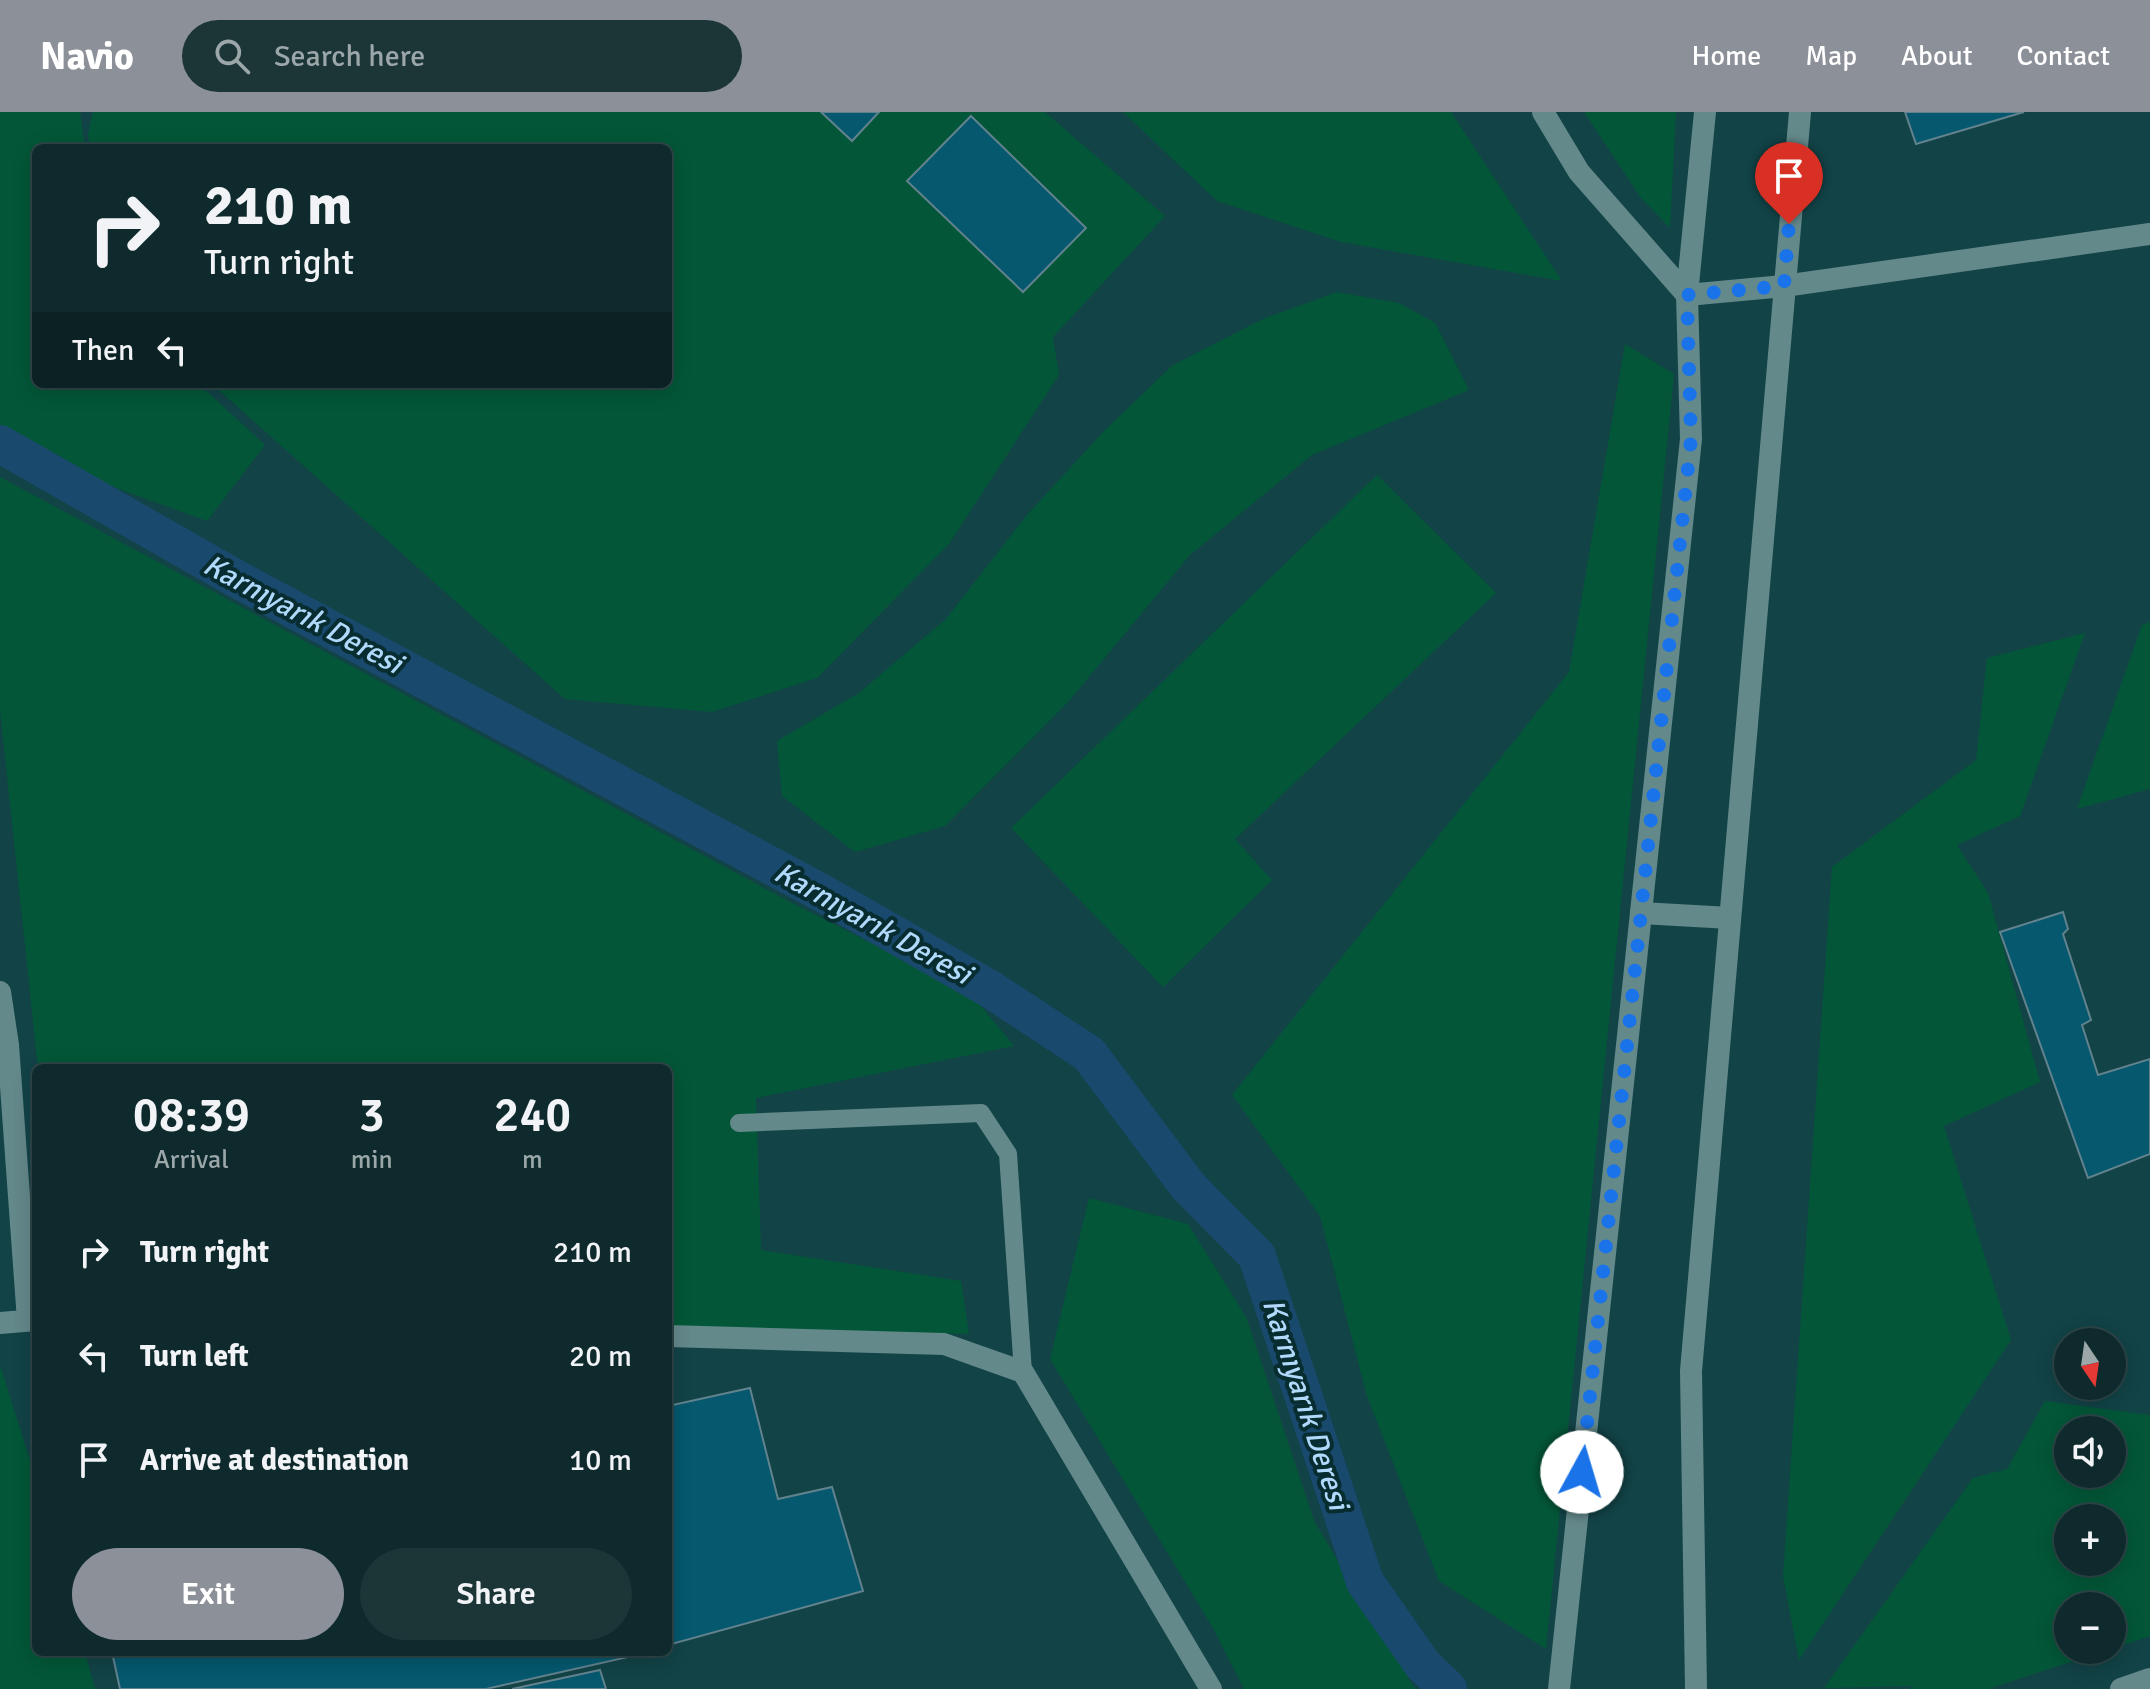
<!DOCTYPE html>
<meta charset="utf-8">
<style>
:root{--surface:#0e2a2c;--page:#1c3638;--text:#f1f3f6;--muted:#9ba7a9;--line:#2e4648;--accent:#8c9099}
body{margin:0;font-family:Signika,sans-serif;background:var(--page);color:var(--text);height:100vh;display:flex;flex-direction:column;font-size:30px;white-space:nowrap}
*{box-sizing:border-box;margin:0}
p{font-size:26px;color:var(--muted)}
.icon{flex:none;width:44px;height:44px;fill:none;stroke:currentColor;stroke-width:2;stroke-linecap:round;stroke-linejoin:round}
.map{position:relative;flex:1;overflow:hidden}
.panel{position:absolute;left:32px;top:952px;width:640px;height:592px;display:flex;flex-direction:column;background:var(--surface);border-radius:12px;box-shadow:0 4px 20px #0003,0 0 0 2px var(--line)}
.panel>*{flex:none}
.banner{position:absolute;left:32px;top:32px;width:640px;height:244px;border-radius:12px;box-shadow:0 4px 20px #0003,0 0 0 2px var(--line);background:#0e2a2c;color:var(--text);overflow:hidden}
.needle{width:52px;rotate:167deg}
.buttons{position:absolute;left:2054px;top:1216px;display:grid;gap:16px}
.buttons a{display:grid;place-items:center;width:72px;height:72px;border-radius:50%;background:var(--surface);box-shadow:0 4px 20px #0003,0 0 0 2px var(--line);font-size:40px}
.pin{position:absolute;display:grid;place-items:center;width:68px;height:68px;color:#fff;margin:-82px -34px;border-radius:50% 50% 50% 0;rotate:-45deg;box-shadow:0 0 8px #0007}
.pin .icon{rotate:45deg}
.me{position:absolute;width:88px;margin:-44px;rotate:6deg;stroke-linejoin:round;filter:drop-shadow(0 0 6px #0008)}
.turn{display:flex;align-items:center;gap:28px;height:168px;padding:0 40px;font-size:36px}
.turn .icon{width:104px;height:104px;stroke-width:2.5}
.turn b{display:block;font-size:56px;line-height:68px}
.then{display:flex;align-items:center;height:76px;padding:0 40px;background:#0003;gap:16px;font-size:30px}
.eta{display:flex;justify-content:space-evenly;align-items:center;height:136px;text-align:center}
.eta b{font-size:48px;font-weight:600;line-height:56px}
.action{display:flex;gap:16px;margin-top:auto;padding:16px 40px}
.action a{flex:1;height:92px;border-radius:48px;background:var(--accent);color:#fff;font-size:32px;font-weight:600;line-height:92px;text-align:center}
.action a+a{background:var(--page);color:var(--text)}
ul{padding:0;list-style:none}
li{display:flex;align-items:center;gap:24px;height:104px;padding:0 40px}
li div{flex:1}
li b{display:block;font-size:30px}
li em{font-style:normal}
header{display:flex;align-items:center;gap:48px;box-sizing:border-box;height:112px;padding:0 40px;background:var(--accent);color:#fff}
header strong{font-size:38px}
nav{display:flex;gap:44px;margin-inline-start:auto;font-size:28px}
.search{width:560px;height:72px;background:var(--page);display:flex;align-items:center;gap:20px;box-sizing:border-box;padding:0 28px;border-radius:44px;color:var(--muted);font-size:30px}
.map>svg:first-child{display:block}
.built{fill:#124347;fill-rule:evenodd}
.green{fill:#035738;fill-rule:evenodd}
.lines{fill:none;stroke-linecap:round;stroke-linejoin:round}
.canal{stroke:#19496c;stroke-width:38}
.building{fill:#05586e;stroke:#62828e;stroke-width:2}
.service{stroke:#64898b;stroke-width:18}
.minor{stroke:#64898b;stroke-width:22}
.route{stroke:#1a73e8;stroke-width:14;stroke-dasharray:0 25.2}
.labels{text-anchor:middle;stroke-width:8;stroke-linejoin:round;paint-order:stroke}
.water-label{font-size:30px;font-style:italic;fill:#b0d9fb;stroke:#072d30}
</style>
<header>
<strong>Navio</strong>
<div class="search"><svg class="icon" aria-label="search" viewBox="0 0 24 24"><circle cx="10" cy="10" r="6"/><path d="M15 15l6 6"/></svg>Search here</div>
<nav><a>Home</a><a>Map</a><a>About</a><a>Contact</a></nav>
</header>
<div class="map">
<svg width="2150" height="1577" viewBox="0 0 2150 1577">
<rect width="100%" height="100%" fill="#13383a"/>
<path class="built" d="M0,0h2150v1577h-2150zM36,36h632v236h-632zM36,956h632v584h-632zM2068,1230h44v44h-44zM2068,1318h44v44h-44zM2068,1406h44v44h-44zM2068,1494h44v44h-44z"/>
<g class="green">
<polygon points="0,0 80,0 85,36 36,36 36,272 199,272 265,333 207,409 0,334"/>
<polygon points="93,0 1045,0 1165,104 1053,225 1059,263 949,432 817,566 712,600 565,587 212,272 668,272 668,36 90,36 88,23"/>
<polygon points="1123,0 1451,0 1562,169 1341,130 1217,89"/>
<polygon points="1584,0 1676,0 1670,116 1641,86"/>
<polygon points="1337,180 1399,191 1435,211 1469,278 1312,343 1190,443 1069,589 945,714 855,740 782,684 777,629 859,581 946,507 1026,404 1105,318 1173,253 1263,207"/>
<polygon points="1625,232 1674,262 1546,1537 1439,1469 1367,1284 1320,1104 1232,983 1569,560"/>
<polygon points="1377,363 1496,481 1235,727 1272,768 1163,875 1011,716"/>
<polygon points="0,365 790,790 970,881 1014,934 756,986 761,1138 961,1169 969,1222 668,1216 668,956 38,956 0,598"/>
<polygon points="2150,510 2150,677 2077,697 2142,513"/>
<polygon points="2085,521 2020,704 1957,733 1988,781 2040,970 1944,1014 2011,1228 1799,1548 1783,1464 1832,755 1976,648 1987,546"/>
<polygon points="1089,1086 1188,1112 1246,1205 1314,1409 1415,1577 1244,1577 1213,1516 1050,1247"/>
<polygon points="0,1253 36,1368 36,1540 85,1540 95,1577 0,1577"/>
<path d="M2045,1289l105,14v221l-38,13v-43h-44v44h39l-119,39h-80l6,-3 -90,2 149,-210 34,-9zM2068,1318h44v44h-44zM2068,1406h44v44h-44z"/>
</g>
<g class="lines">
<polyline class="canal" points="0,332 235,466 822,781 990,877 1089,942 1188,1074 1257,1144 1365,1470 1423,1553 1448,1577"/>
</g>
<g class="building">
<polygon points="821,0 879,0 852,29"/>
<polygon points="1905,0 2024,0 1916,32"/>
<polygon points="971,4 1086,116 1023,180 907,69"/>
<polygon points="2063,800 2068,817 2063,822 2091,908 2082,913 2098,963 2150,947 2150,1042 2088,1066 2000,820"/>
<polygon points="750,1276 778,1387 832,1375 863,1479 668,1533 668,1294"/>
<polygon points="112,1540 637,1540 637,1543 486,1577 120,1577"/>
<polygon points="600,1558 606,1577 512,1577"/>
</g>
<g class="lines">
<polyline class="service" points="739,1011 981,1001 1008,1042 1023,1260"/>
<g class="minor">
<polyline points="1543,0 1579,60 1687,183 1784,174 2150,122"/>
<polyline points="1641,801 1730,806"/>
<polyline points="0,880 8,933 28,1208"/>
<polyline points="0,1211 36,1208"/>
<polyline points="668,1224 944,1232 1023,1260 1211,1577"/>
<polyline points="1559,1577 1691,327 1687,183 1705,0"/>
<polyline points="1696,1577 1691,1259 1800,0"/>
<polyline points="2121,1577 2150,1567"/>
</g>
</g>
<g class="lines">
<polyline class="route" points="1582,1360 1691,327 1687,183 1784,174 1789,112"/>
</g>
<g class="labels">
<g class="water-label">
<text transform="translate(303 502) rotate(28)" y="10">Karnıyarık Deresi</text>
<text transform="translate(873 811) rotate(29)" y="10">Karnıyarık Deresi</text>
<text transform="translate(1306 1292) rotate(72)" y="10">Karnıyarık Deresi</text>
</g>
</g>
</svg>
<div class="buttons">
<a><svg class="needle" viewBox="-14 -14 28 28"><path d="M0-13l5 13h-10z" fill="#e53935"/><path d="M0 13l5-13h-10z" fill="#9ba7a9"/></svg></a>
<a><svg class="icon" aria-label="sound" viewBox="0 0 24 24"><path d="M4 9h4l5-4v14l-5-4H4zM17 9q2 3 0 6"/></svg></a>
<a>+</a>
<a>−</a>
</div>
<div class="pin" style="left:1789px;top:112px;background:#d93025"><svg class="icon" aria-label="arrive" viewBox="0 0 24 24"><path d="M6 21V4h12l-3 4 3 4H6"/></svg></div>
<svg class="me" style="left:1582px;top:1360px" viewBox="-20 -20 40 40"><circle r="19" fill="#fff"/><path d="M0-13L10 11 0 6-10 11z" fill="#1a73e8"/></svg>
<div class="banner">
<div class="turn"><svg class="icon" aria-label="right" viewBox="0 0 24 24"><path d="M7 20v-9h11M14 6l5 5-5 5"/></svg><div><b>210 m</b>Turn right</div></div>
<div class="then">Then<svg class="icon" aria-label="left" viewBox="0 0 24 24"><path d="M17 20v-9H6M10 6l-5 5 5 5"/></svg></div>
</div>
<section class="panel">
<div class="eta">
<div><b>08:39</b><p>Arrival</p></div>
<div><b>3</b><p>min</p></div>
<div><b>240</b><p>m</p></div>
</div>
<ul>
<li><svg class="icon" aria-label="right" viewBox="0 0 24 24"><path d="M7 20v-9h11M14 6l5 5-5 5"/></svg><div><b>Turn right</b></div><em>210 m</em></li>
<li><svg class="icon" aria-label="left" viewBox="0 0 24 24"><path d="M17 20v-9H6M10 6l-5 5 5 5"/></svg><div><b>Turn left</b></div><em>20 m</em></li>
<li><svg class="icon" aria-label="arrive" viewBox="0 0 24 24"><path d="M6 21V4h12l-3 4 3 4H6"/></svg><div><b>Arrive at destination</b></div><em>10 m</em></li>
</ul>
<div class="action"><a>Exit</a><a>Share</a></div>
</section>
</div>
